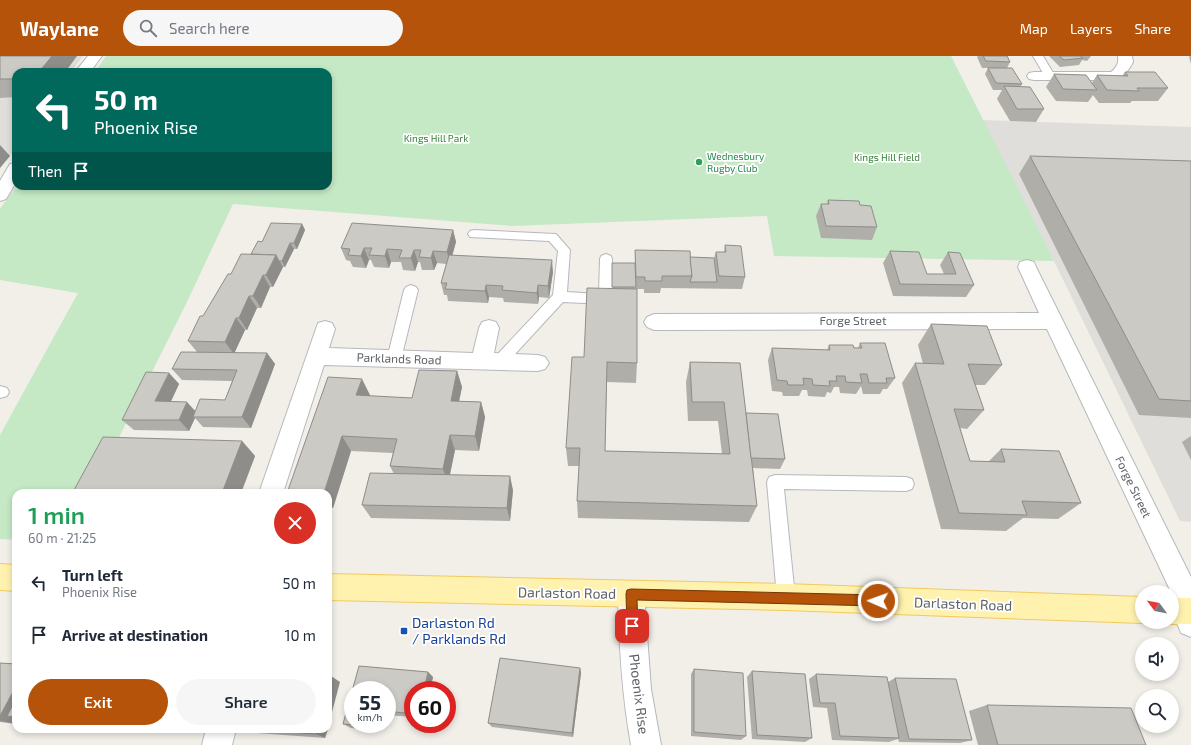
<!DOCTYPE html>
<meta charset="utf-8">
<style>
:root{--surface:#fff;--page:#f6f6f7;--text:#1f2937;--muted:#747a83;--accent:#b45309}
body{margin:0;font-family:"Exo 2",sans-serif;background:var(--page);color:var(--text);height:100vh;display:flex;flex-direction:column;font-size:15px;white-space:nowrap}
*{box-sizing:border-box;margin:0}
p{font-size:13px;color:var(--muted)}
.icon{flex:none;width:22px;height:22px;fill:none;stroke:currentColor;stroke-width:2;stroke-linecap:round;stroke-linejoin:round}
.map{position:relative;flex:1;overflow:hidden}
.drawer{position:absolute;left:12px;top:433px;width:320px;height:244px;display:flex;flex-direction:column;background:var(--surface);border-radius:12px;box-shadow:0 2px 6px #0003}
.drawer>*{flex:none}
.hud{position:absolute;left:12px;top:12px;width:320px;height:122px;border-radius:12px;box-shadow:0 2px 6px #0003;background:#00695c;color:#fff;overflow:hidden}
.needle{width:26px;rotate:302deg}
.buttons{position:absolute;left:1135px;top:529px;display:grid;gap:8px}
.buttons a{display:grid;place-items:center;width:44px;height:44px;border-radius:50%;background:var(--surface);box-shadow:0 2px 6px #0003;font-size:20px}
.speed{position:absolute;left:344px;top:625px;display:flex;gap:8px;font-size:20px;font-weight:700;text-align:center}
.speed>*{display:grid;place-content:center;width:52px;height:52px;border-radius:50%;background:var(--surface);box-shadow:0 2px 6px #0003;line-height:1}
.speed small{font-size:10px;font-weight:400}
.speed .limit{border:6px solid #d22;background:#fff;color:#111}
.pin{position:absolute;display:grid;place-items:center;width:34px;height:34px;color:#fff;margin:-17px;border-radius:8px;box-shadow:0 2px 6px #0006}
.me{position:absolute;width:44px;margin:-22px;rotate:272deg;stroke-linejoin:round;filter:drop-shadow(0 0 3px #0008)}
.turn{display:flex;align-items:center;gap:14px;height:84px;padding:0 16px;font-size:18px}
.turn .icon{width:52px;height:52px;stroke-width:2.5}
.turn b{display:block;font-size:28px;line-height:34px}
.then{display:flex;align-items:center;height:38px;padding:0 16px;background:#0003;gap:8px;font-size:15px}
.round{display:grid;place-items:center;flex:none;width:42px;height:42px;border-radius:21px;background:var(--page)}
.head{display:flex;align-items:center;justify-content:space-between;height:68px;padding:0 16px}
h1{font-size:24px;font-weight:600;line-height:30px;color:#1e9e55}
.primary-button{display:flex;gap:8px;margin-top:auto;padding:8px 16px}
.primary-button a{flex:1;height:46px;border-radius:24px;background:var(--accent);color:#fff;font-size:16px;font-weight:600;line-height:46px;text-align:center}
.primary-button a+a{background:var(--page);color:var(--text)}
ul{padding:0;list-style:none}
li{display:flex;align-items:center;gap:12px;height:52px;padding:0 16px}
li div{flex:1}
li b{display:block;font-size:15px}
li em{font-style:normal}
header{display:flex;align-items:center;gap:24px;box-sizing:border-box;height:56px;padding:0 20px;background:var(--accent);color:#fff}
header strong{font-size:19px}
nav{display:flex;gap:22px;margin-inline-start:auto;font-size:14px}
.search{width:280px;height:36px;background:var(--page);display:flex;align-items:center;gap:10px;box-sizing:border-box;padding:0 14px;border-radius:22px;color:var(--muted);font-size:15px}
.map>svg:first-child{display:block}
.industrial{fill:#e0deda}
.green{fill:#c5e8c5}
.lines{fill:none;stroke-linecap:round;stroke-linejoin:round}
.service-casing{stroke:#b5b8bc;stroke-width:2}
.minor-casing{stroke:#b5b8bc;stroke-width:2}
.primary-casing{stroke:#f2c960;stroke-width:2}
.service{fill:#fff;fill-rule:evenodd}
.minor{fill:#fff;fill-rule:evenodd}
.primary{fill:#fff2af;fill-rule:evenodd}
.wall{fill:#afaea9}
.shaded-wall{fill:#8f8d8a}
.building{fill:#cccac5;stroke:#8f8d8a}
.route{fill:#b45309;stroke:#753606}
.leisure-dot{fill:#2e9e5b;stroke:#fff;stroke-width:1.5}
.transit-dot{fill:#1a4fb4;stroke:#fff;stroke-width:1.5}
.labels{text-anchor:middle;stroke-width:3.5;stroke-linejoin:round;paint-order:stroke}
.far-park-label{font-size:10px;fill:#348238;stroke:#fff}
.far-leisure-label{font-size:10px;fill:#27864d;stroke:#fff;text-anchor:start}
.street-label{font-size:12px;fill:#5f6368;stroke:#fff}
.near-street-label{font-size:14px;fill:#5f6368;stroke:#fff}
.near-transit-label{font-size:14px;fill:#164399;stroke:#fff;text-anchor:start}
</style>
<header>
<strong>Waylane</strong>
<div class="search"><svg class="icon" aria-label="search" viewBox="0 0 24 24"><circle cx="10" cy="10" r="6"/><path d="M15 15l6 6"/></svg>Search here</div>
<nav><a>Map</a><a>Layers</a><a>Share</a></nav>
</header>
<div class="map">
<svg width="1191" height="689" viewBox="0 0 1191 689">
<rect width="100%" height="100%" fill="#f1efe8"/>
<g class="industrial">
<polygon points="0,0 83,0 71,16 16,16 16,92 0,112"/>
<polygon points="982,64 1191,71 1191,466 1180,465 1054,205"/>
</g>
<polygon class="green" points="106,0 951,0 1054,205 774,200 767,160 512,170 233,148 185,250 91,437 16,437 16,484 0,483 0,379 78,237 0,224 0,153 16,130 328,130 328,16 95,16"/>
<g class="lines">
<g class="service-casing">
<g id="service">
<polygon points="1033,0 1043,0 1055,20 1054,22 1046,22"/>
<polygon points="474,174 556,178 570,194 567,236 599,238 600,203 601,200 606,198 611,200 612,203 613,243 611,247 606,248 563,246 505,309 500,311 495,309 493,305 495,301 553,239 558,195 549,185 470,181 468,178 470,175"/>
<polygon points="411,229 416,231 418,234 401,303 399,307 394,309 389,307 387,303 404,234 406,231"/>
<polygon points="0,330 7,332 9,336 7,340 0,342"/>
<polygon points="775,419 906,421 912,423 914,428 912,433 906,435 784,433 795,541 792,547 786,550 780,547 777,541 767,426 769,421"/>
</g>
</g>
<g class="minor-casing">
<g id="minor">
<polygon points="88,0 102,0 90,16 75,16"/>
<path d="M1118,0h14l1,6c-5,9 -9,16 -19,18h-80l-5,-1 -2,-3 2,-3 5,-1h77c6,-5 8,-9 7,-16z"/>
<polygon points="16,107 16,126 6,143 0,145 0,125 10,108"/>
<polygon points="1027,204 1034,206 1036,211 1191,521 1191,581 1181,577 1177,567 1172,536 1171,536 1047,273 654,274 647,271 644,266 647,261 654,258 1039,257 1018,211 1020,206"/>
<polygon points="489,264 496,266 499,272 494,297 538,299 545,301 549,307 545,313 538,315 324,309 283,437 259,437 318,267 325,265 332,267 335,273 329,292 473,297 479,272 482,266"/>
<path d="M631,525l9,4 4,9 7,95 10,56h-30c-9,-50 -12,-100 -13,-151l4,-9z"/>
<polygon points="206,673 236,673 232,689 202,689"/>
</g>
</g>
<g class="primary-casing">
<g id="primary">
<polygon points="0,508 16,509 16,535 0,534"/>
<polygon points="328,518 786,528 1142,541 1142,566 1145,566 1142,567 786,554 328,544"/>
<polygon points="1172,542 1191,542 1191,568 1172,568 1166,566 1172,566"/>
</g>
</g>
<use href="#service" class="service"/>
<use href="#minor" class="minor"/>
<use href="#primary" class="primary"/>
</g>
<g class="wall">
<polygon points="0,0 77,0 65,16 16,16 16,41 0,42"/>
<polygon points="978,0 1007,0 1010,6 1007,12 1022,28 1020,31 1044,53 1036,66 1010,65 997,43 1002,34 993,34 985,18 988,12 989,12 982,12 977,1"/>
<polygon points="1049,0 1091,0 1087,5 1082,4 1079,9 1060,11"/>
<polygon points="1190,0 1191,0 1191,8 1189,1"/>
<polygon points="1125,16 1168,32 1158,45 1132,45 1130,47 1099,47 1093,39 1088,46 1056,45 1046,31 1054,18 1092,27 1097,19 1122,20"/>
<polygon points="1030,100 1191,105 1191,362 1139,359 1019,118"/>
<polygon points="828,144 860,149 877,171 872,184 821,182 816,160 821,148 827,148"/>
<polygon points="302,168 305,174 297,193 294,193 285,211 283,211 273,231 270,231 261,252 257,252 247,274 245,274 234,297 267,297 275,308 251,372 203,371 195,362 189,375 134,374 122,364 169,317 179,328 171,345 196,355 225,344 232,325 182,324 172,313 197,296 188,285 231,218 251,198 262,186"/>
<polygon points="453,174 456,186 452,199 553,216 549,242 539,241 538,248 504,246 503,242 489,241 488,247 448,245 447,239 444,239 441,227 446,208 437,207 434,214 422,214 420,206 418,206 415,215 403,214 401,206 391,206 389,212 374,211 371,204 369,204 366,212 353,211 350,205 346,204 341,192"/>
<polygon points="725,189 745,221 742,233 661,232 660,237 644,237 644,233 637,233 637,307 636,327 607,326 605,395 722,398 718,365 688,365 686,326 690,306 746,357 785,403 780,413 753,412 757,450 749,466 578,462 577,445 579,410 568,410 566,392 584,301 612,232 612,207 635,207 635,194 690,201 714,202 716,196 724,196"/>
<polygon points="890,195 927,218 944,218 940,209 948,196 974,229 966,241 893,240 883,207"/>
<polygon points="931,268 1002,309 985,329 975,329 984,354 967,373 960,372 970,405 989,405 1001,393 1081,447 1058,463 1023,462 1006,475 941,473 902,327 915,307 923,308 918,289"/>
<polygon points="860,287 895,322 887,333 883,333 880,338 863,338 861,330 856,338 840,337 839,331 834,331 831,337 827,336 825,341 808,340 807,334 802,334 799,340 783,340 782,336 772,335 768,304 772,292 827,294 829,289 858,292"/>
<polygon points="457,315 462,331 459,345 481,346 485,361 479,395 455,394 450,419 513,434 510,465 371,462 362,449 394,418 390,410 393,397 351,395 333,452 328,452 328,437 287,437 370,339 369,340 412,342"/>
<polygon points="1191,380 1191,404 1182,386"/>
<polygon points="242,385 255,400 241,437 78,437 74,434"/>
<polygon points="0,607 16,608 16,668 0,666"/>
<polygon points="359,610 428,616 433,621 430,634 413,634 413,661 387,659 387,634 353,634 353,668 380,668 379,675 351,672 343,668"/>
<polygon points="580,612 581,617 573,681 492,671 488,667"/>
<polygon points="694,613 746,680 741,684 691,680 691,618"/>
<polygon points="752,615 812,682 805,686 752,683 747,621"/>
<polygon points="816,618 888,626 895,622 972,684 960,687 899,686 898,683 889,686 832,684 827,652 813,651 809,623"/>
<polygon points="987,649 1146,689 978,689 969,655"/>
<polygon points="162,673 180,673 179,675"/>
<polygon points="246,673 328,673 325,682 257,677"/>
</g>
<g class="shaded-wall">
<polygon points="52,0 77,0 65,16 39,16"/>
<polygon points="0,89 10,100 0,112"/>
<polygon points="302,168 305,174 297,193 294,187"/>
<polygon points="453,174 456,186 450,208 447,196"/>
<polygon points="290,187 294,193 285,211 282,205"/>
<polygon points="364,192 369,204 366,212 361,200"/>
<polygon points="387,193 391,206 389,212 385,200"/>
<polygon points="414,194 418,206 415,215 411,202"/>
<polygon points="433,195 437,207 434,214 431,202"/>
<polygon points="276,199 283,211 273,231 266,219"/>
<polygon points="552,204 553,216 549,242 548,230"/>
<polygon points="263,219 270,231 261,252 253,240"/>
<polygon points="486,229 489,241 488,247 485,235"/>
<polygon points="538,229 539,241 538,248 537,237"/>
<polygon points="249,240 257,252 247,274 239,262"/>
<polygon points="236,262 245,274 234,298 225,286"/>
<polygon points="267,297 275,308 251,372 242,361"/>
<polygon points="457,315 462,331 456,360 451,345"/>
<polygon points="169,317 179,328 166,356 155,345"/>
<polygon points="362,323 370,339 365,355 356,339"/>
<polygon points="187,346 197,357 193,361 195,362 189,375 179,364"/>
<polygon points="481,346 485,361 479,395 475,380"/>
<polygon points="450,379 455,394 448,427 443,413"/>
<polygon points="342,380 351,395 333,452 328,445 328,437 324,437"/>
<polygon points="242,385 255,400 241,437 222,437"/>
<polygon points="510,420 513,434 510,465 507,452"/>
<polygon points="580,612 581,617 573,681 572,677"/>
<polygon points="428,616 433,621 430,634 424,634"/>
<polygon points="331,620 340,626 328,671 328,633"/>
<polygon points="16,630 16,661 7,660 16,662 16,668 0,665 0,660"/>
<polygon points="372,668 380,668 379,675 371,671"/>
<polygon points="170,673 180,673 179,675"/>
<polygon points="318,673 328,673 325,682 316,678"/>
</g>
<g class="building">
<polygon points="0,0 52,0 39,16 16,16 16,23 0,23"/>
<polygon points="983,0 1007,0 1010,6 986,5"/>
<polygon points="1059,0 1080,0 1083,2 1064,4"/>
<polygon points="988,12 1012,12 1022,28 996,27"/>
<polygon points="1125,16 1155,16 1168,32 1137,32 1139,35 1107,34 1097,19 1128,20"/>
<polygon points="1054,18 1086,19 1097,34 1063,33"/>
<polygon points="1004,30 1030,31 1044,53 1017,53"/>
<polygon points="1030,100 1191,105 1191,345 1159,343"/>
<polygon points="828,144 859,145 860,149 871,150 877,171 826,170 821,148 829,148"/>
<polygon points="271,167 302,168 294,187 290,187 282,205 279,205 276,199 251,198 258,185 262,186"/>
<polygon points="352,167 453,174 447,196 433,195 431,202 419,201 421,194 414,194 411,202 399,202 402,194 387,193 385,200 369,199 372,192 364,192 361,200 348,199 350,193 341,192"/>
<polygon points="725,189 741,190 745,221 719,220 716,196 726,196"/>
<polygon points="635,194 690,195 692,220 662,220 662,225 645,225 645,221 636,221"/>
<polygon points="890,195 919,196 927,218 956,218 948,196 960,197 974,229 900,228"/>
<polygon points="241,198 276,199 266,219 263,219 253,240 249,240 239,262 236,262 225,286 188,285 200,260 203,260 228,218 231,218"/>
<polygon points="449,199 552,204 548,230 538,229 537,237 502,234 503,230 486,229 485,235 445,233 447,227 441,227"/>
<polygon points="690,201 714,202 717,226 690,226 692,220"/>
<polygon points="612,207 635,207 636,231 612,231"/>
<polygon points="587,232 637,233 637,307 607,306 605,395 730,398 724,346 692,346 690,306 740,307 757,450 577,445 580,392 566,392 572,301 584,301"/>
<polygon points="931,268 987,270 1002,309 968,308 984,354 954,353 970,405 1005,406 1001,393 1059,395 1081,447 1022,445 1027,459 959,457 915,307 944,308"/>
<polygon points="860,287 885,287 895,322 886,322 887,327 869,327 867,318 860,318 862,327 846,326 845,320 836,320 837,325 829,325 830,330 813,329 812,323 803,322 804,329 788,329 787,325 777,324 772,292 830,294 829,289 853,289 854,292 862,292"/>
<polygon points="181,296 267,297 242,361 193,361 200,343 225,344 237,314 172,313"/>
<polygon points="419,314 457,315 451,345 481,346 475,380 450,379 443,413 390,410 397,383 342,380 324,437 287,437 328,321 362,323 356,339 412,342"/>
<polygon points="146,316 169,317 155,345 187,346 179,364 122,364"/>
<polygon points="746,357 778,358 785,403 751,402"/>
<polygon points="103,381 242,385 222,437 151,437 74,434"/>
<polygon points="370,417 510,420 507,452 362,449"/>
<polygon points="500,602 580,612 572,677 488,667"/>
<polygon points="0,607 16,608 16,630 0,660"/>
<polygon points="359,610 428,616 424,634 413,634 413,658 387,655 387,634 353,634 353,668 372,668 371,671 343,668"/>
<polygon points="694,613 743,617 746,680 694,676"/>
<polygon points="752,615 805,618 812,682 757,679"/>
<polygon points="816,618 887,621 899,682 840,680 835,647 820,647"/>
<polygon points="328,620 331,620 328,633"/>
<polygon points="895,622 956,623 972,684 909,683"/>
<polygon points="16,643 16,661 7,660"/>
<polygon points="987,649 1131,652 1146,689 998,689"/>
<polygon points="246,673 318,673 316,678"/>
</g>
<polygon class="route" points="631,533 878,539 882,541 884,545 882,548 878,550 637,544 638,570 636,573 632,575 628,573 627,570 626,538 627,534"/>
<circle class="leisure-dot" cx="699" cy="106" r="4"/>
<rect class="transit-dot" x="400" y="571" width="8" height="8" rx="2"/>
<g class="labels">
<g class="far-park-label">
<text x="436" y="86">Kings Hill Park</text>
<text x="887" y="105">Kings Hill Field</text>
</g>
<g class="far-leisure-label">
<text x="707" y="104">Wednesbury<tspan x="707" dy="12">Rugby Club</tspan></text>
</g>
<g class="street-label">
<text x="853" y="269">Forge Street</text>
<text transform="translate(399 303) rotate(2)" y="4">Parklands Road</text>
<text transform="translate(1133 431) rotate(64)" y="4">Forge Street</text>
</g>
<g class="near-street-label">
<text transform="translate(567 537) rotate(1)" y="5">Darlaston Road</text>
<text transform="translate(963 548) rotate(2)" y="5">Darlaston Road</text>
<text transform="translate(639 638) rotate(83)" y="5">Phoenix Rise</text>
</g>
<g class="near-transit-label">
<text x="412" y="572">Darlaston Rd<tspan x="412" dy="16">/ Parklands Rd</tspan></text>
</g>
</g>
</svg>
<div class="buttons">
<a><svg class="needle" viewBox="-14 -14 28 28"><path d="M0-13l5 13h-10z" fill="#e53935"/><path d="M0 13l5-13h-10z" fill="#747a83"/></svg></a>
<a><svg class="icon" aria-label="sound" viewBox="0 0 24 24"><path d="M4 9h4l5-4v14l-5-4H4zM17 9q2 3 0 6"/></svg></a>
<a><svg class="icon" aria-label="search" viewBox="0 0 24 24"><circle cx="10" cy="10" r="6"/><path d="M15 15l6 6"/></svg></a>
</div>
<div class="speed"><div>55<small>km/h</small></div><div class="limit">60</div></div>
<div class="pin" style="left:632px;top:570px;background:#d93025"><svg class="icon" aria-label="arrive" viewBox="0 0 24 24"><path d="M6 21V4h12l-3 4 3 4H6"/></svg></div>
<svg class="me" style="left:878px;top:545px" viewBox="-20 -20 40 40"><circle r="17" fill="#b45309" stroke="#fff" stroke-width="3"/><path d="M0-11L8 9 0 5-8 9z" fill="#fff"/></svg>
<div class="hud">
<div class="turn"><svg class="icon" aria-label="left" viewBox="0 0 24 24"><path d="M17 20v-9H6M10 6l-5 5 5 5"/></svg><div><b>50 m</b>Phoenix Rise</div></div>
<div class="then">Then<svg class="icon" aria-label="arrive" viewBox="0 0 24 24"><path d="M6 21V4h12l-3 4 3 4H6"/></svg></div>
</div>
<section class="drawer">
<div class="head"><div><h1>1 min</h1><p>60 m · 21:25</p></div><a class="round" style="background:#d93025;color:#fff"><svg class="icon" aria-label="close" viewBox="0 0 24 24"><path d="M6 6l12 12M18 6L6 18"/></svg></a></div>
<ul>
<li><svg class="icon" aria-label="left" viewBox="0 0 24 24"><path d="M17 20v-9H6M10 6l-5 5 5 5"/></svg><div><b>Turn left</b><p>Phoenix Rise</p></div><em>50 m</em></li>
<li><svg class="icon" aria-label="arrive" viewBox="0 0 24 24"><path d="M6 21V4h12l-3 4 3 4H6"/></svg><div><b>Arrive at destination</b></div><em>10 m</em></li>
</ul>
<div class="primary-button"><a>Exit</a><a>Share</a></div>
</section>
</div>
